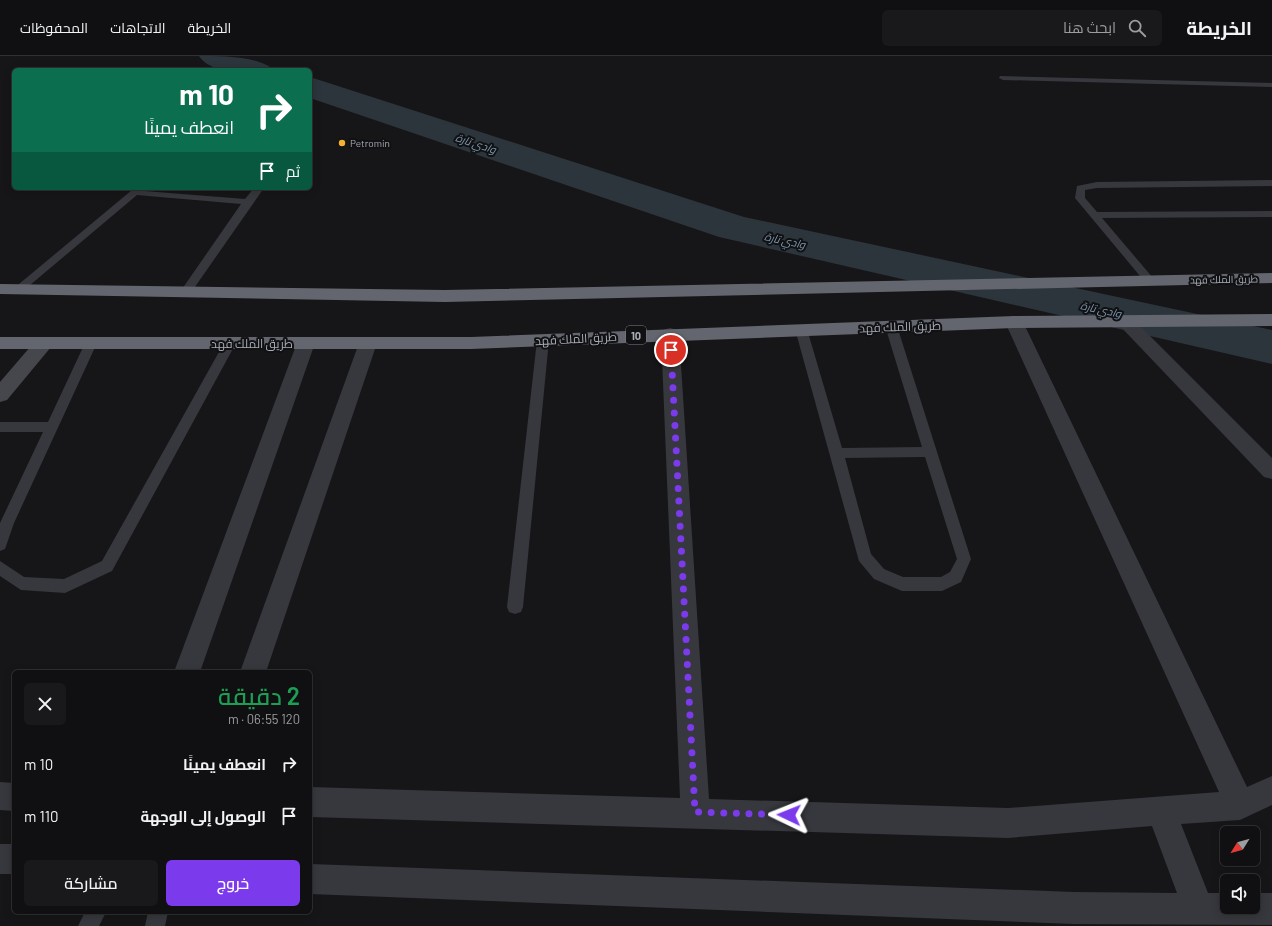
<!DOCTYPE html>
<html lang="ar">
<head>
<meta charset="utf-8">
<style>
  :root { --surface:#101012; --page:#19191b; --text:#f1f3f6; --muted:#9c9d9f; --line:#303032; --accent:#7c3aed }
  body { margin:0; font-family:Barlow,Cairo,sans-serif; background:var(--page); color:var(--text); direction:rtl; height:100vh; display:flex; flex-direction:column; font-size:15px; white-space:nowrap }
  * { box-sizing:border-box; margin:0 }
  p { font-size:13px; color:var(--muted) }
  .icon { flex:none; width:22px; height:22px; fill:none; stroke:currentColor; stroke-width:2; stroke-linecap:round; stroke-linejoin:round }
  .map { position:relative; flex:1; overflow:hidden; direction:ltr }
  .drawer { position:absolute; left:12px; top:614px; width:300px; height:244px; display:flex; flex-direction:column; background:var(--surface); border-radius:6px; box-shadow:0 2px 10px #0003,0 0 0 1px var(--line); direction:rtl }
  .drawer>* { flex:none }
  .hud { position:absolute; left:12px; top:12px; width:300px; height:122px; border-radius:6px; box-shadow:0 2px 10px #0003,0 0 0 1px var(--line); direction:rtl; background:#0b6e4f; color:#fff; overflow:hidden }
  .needle { width:26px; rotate:233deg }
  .controls { position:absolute; left:1220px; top:770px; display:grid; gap:8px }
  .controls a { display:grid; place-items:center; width:40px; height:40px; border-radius:6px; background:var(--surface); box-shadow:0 2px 10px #0003,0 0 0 1px var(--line); font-size:20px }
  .pin { position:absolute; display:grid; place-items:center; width:34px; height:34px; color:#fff; margin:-17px; border:2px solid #fff; border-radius:50%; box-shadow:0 1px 4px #0007 }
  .me { position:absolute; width:44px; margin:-22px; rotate:272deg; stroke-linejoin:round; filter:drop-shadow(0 0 3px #0008) }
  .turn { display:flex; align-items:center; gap:14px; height:84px; padding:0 12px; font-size:18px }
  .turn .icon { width:52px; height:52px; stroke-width:2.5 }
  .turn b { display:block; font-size:28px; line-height:34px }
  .then { display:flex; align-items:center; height:38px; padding:0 12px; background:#0003; gap:8px; font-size:15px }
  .round { display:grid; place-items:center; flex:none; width:42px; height:42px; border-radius:6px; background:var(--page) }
  .head { display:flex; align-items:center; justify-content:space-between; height:68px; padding:0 12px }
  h1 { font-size:24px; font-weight:600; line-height:30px; color:#1e9e55 }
  .cta { display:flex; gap:8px; margin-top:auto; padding:8px 12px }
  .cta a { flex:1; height:46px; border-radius:6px; background:var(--accent); color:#fff; font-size:16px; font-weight:600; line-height:46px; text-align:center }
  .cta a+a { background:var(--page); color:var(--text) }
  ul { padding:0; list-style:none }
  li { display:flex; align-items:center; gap:12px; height:52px; padding:0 12px }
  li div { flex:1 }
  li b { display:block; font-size:15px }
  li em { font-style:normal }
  header { display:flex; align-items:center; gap:24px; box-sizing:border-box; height:56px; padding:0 20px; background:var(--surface); border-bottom:1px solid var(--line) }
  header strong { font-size:19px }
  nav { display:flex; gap:22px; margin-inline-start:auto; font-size:14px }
  .search { width:280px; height:36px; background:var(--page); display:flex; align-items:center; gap:10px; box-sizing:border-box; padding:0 14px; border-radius:6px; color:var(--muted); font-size:15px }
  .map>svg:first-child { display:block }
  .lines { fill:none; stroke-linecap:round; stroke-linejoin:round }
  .river { fill:#2c353c; fill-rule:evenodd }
  .lane { fill:#37383d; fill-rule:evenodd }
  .street { fill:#37383d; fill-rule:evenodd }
  .secondary { fill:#45474d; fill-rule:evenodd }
  .highway { fill:#63666e; fill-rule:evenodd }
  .route { stroke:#7c3aed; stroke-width:7; stroke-dasharray:0 12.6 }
  .poi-dot { fill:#f2b134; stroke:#111113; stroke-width:1.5 }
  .labels { text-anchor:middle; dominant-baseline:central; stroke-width:4; stroke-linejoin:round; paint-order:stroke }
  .far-poi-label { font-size:10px; fill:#a8adb8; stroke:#111113; text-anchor:start }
  .far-street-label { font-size:10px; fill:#a8adb8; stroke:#111113 }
  .far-water-label { font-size:11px; font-style:italic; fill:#7f9bb3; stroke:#111113 }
  .shield { fill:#111113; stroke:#7b7e86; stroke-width:1 }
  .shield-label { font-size:11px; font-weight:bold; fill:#a8adb8 }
  .street-label { font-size:12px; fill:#a8adb8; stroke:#111113 }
</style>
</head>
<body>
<header>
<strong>الخريطة</strong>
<div class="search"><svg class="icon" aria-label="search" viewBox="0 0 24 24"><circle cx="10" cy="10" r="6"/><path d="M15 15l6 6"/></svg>ابحث هنا</div>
<nav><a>الخريطة</a><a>الاتجاهات</a><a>المحفوظات</a></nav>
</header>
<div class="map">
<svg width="1272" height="870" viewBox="0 0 1272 870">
  <rect width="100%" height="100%" fill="#161618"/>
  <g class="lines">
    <!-- river -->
    <g class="river">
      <path d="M199,0c22,0 60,0 75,14 -23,0 -61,7 -75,-14z"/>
      <polygon points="310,21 744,161 1272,274 1272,308 719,181 310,42"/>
    </g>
    <!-- lane -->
    <g class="lane">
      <polygon points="1000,20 1272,27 1272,31 1003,24 999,22"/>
      <polygon points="1272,124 1272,130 1097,132 1085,134 1085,142 1097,156 1272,155 1272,161 1102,162 1153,222 1154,224 1153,226 1145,226 1075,142 1077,130 1097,126"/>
      <polygon points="254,132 264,132 190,238 186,239 180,236 241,148 137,139 23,235 15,235 13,233 132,134 245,143"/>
      <path d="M891,266l6,4 74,233 -10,23 -19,9h-40l-28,-12 -15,-18 -64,-232 6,-4 6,4 35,119 80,-1 -37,-121zM925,401l32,102 -7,13 -9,5h-38l-19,-8 -13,-15 -26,-96z"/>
      <polygon points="543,280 549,284 523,551 521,556 515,558 509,556 507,551 537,284"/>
      <polygon points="91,283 97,287 14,467 5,493 0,495 0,467 43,376 0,376 0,366 48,366 85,287"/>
      <polygon points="230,283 236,287 112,515 65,537 21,534 0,520 0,505 24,521 64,523 102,505 224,287"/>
      <polygon points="85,856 106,856 99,870 78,870"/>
      <polygon points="148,856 168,856 165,870 145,870"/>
    </g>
    <!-- street -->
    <g class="street">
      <polygon points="1125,259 1131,261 1272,402 1272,423 1264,421 1119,269 1116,265 1119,261"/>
      <polygon points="1014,260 1020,262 1023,266 1247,731 1272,720 1272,749 1240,764 1181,768 1208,837 1227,837 1227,851 1253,851 1253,837 1272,837 1272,869 1074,868 310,838 310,808 1074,836 1177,837 1152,770 1008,782 310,761 310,731 680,742 661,278 663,274 670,272 677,274 679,278 709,743 1008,752 1219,736 1005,266 1008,262"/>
      <polygon points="306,281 313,283 315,287 200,616 174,616 297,287 299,283"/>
      <polygon points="368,281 375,283 377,287 266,616 240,616 359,287 361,283"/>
      <polygon points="0,726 14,727 14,755 0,754"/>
      <rect x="0" y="788" width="14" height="30"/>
    </g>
    <!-- secondary -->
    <polygon class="secondary" points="44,281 51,283 53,287 51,291 7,344 0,346 0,326 37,283"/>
    <!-- highway -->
    <g class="highway">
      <polygon points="1272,217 1272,227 445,246 0,238 0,228 445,234"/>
      <polygon points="1272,258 1272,270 1014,272 471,293 0,293 0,281 471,281 1014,260"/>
    </g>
  </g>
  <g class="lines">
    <!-- route -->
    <polyline class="route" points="671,294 695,756 789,759"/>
  </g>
  <!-- markers -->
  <circle class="poi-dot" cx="342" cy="87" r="4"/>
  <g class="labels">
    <!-- far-poi labels -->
    <g class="far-poi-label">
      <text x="350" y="87">Petromin</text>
    </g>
    <!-- far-street labels -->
    <g class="far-street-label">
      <text transform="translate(1224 223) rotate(-1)">طريق الملك فهد</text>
    </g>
    <!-- far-water labels -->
    <g class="far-water-label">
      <text transform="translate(476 87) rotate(18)">وادي تارة</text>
      <text transform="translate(785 184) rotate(12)">وادي تارة</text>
      <text transform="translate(1101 253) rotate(12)">وادي تارة</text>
    </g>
    <!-- shield labels -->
    <rect class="shield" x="626" y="270" width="20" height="18" rx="3"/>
    <g class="shield-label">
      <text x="636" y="279">10</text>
    </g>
    <!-- street labels -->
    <g class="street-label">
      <text transform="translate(900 270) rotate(-2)">طريق الملك فهد</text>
      <text transform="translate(576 282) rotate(-3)">طريق الملك فهد</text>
      <text x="252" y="287">طريق الملك فهد</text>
    </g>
  </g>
</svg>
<div class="controls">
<a><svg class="needle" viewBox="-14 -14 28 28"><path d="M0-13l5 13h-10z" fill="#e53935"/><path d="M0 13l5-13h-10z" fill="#9c9d9f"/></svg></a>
<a><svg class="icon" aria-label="sound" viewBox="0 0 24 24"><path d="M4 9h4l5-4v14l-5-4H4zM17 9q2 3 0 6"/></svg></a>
</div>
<div class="pin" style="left:671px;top:294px;background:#d93025"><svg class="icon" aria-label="arrive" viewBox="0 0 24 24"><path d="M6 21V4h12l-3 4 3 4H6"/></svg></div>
<svg class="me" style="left:789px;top:759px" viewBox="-20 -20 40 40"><path d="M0-17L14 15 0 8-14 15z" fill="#7c3aed" stroke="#fff" stroke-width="4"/></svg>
<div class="hud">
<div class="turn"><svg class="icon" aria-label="right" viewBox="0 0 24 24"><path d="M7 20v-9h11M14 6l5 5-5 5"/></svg><div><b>10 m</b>انعطف يمينًا</div></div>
<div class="then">ثم<svg class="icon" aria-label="arrive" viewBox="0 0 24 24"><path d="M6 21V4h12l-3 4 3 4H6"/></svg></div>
</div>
<section class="drawer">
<div class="head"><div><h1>2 دقيقة</h1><p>120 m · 06:55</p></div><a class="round"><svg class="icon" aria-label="close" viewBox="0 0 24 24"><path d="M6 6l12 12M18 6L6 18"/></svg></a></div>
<ul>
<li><svg class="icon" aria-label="right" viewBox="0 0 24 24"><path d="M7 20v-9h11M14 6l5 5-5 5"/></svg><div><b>انعطف يمينًا</b></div><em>10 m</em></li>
<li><svg class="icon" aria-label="arrive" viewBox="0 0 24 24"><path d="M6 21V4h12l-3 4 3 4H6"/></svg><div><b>الوصول إلى الوجهة</b></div><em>110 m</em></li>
</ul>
<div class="cta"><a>خروج</a><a>مشاركة</a></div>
</section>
</div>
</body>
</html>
